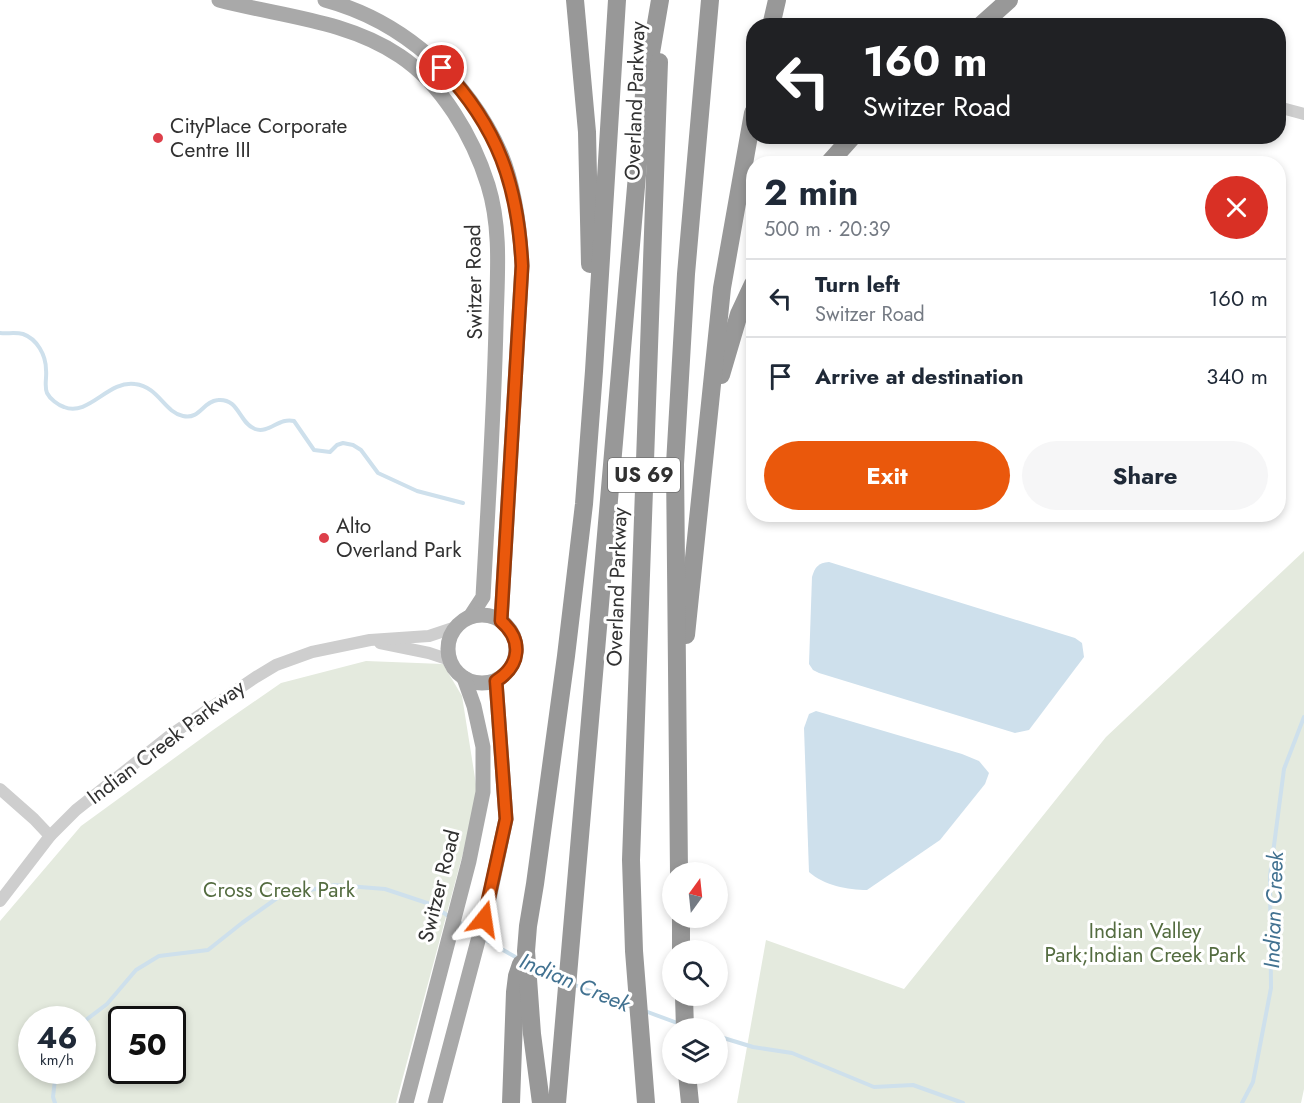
<!DOCTYPE html>
<html lang="en">
<head>
<meta charset="utf-8">
<style>
  :root { --surface:#fff; --page:#f6f6f7; --text:#1f2937; --muted:#747a83; --line:#e0e1e3; --accent:#ea580c }
  body { margin:0; font-family:Jost,sans-serif; background:var(--page); color:var(--text); height:100vh; display:flex; flex-direction:column; font-size:22px; white-space:nowrap }
  * { box-sizing:border-box; margin:0 }
  p { font-size:20px; color:var(--muted) }
  .icon { flex:none; width:33px; height:33px; fill:none; stroke:currentColor; stroke-width:2; stroke-linecap:round; stroke-linejoin:round }
  .map { position:relative; flex:1; overflow:hidden }
  .drawer { position:absolute; left:746px; top:156px; width:540px; height:366px; display:flex; flex-direction:column; background:var(--surface); border-radius:24px; box-shadow:0 3px 9px #0003 }
  .drawer>* { flex:none }
  .guide { position:absolute; left:746px; top:18px; width:540px; height:126px; border-radius:24px; box-shadow:0 3px 9px #0003; background:#202124; color:#fff; overflow:hidden }
  .needle { width:39px; rotate:15deg }
  .fabs { position:absolute; left:662px; top:862px; display:grid; gap:12px }
  .fabs a { display:grid; place-items:center; width:66px; height:66px; border-radius:50%; background:var(--surface); box-shadow:0 3px 9px #0003; font-size:30px }
  .speed { position:absolute; left:18px; top:1006px; display:flex; gap:12px; font-size:30px; font-weight:700; text-align:center }
  .speed>* { display:grid; place-content:center; width:78px; height:78px; border-radius:50%; background:var(--surface); box-shadow:0 3px 9px #0003; line-height:1 }
  .speed small { font-size:15px; font-weight:400 }
  .speed .limit { border:3px solid #111; border-radius:9px; background:#fff; color:#111 }
  .pin { position:absolute; display:grid; place-items:center; width:51px; height:51px; color:#fff; margin:-26px; border:3px solid #fff; border-radius:50%; box-shadow:0 2px 6px #0007 }
  .me { position:absolute; width:66px; margin:-33px; rotate:15deg; stroke-linejoin:round; filter:drop-shadow(0 0 4px #0008) }
  .turn { display:flex; align-items:center; gap:21px; height:126px; padding:0 18px; font-size:27px }
  .turn .icon { width:78px; height:78px; stroke-width:2.5 }
  .turn b { display:block; font-size:42px; line-height:51px }
  .round { display:grid; place-items:center; flex:none; width:63px; height:63px; border-radius:32px; background:var(--page) }
  .headline { display:flex; align-items:center; justify-content:space-between; height:102px; padding:0 18px }
  h1 { font-size:36px; font-weight:700; line-height:45px }
  .button { display:flex; gap:12px; margin-top:auto; padding:12px 18px }
  .button a { flex:1; height:69px; border-radius:36px; background:var(--accent); color:#fff; font-size:24px; font-weight:700; line-height:69px; text-align:center }
  .button a+a { background:var(--page); color:var(--text) }
  ul { padding:0; list-style:none }
  li { display:flex; align-items:center; gap:18px; height:78px; padding:0 18px; border-top:2px solid var(--line) }
  li div { flex:1 }
  li b { display:block; font-size:22px }
  li em { font-style:normal }
  .map>svg:first-child { display:block }
  .green { fill:#e4eade; fill-rule:evenodd }
  .water { fill:#cee0ec }
  .lines { fill:none; stroke-linecap:round; stroke-linejoin:round }
  .stream { stroke:#cee0ec; stroke-width:4 }
  .minor { stroke:#cecece; stroke-width:12 }
  .major { stroke:#a9a9a9; stroke-width:15 }
  .highway { stroke:#989898; stroke-width:18 }
  .route-casing { stroke:#983908; stroke-width:15 }
  .route { stroke:#ea580c; stroke-width:10 }
  .poi-dot { fill:#dd3f4a; stroke:#fff; stroke-width:2 }
  .labels { text-anchor:middle; dominant-baseline:central; stroke-width:6; stroke-linejoin:round; paint-order:stroke }
  .shield { fill:#fff; stroke:#6f6f6f; stroke-width:1.5 }
  .shield-label { font-size:20px; font-weight:bold; fill:#313131 }
  .street-label { font-size:21px; fill:#313131; stroke:#fff }
  .poi-label { font-size:21px; fill:#313131; stroke:#fff; text-anchor:start }
  .park-label { font-size:21px; fill:#546c40; stroke:#fff }
  .water-label { font-size:22px; font-style:italic; fill:#427291; stroke:#fff }
</style>
</head>
<body>
<div class="map">
<svg width="1304" height="1103" viewBox="0 0 1304 1103">
  <rect width="100%" height="100%" fill="#fff"/>
  <!-- green -->
  <g class="green">
    <polygon points="1304,551 1304,1089 1301,1103 737,1103 766,940 904,989 1106,737"/>
    <path d="M366,661l77,3 19,32 16,101 -82,306h-396v-182l81,-95 132,-96 68,-47zM32,1020h50v51h-50zM122,1020h50v51h-50z"/>
  </g>
  <!-- water -->
  <g class="water">
    <path d="M829,562l246,76 7,5 2,14 -55,73 -14,3 -196,-60 -6,-3 -4,-6 3,-87c3,-10 6,-14 17,-15z"/>
    <path d="M816,711l146,43 17,7 10,12 -4,11 -45,56 -73,50c-19,0 -44,-5 -58,-18l-5,-144 5,-14z"/>
  </g>
  <g class="lines">
    <!-- stream -->
    <g class="stream">
      <path d="M0,333c7,1 15,-1 23,1 14,5 23,21 23,36 1,7 -2,16 1,23 3,6 11,12 17,14 25,10 44,-27 71,-23 24,3 29,28 48,32 17,4 20,-15 35,-16 21,-2 21,23 37,29 14,5 24,-12 39,-8l20,29 16,2 7,-7 6,-2 10,2 8,5 17,23 39,18 46,12"/>
      <polyline points="459,922 475,933"/>
      <polyline points="484,939 519,959"/>
      <polyline points="534,966 562,980"/>
      <polyline points="572,984 632,1007"/>
      <polyline points="645,1011 680,1024"/>
      <polyline points="82,1023 107,1004 136,970 159,956 208,950 242,923 280,896 335,885 385,889 430,904 450,917"/>
      <polyline points="717,1036 753,1047 792,1053 874,1087 913,1085 963,1103"/>
      <polyline points="55,1103 53,1097 56,1071"/>
      <polyline points="1242,1103 1253,1082 1271,988 1270,876 1284,769 1304,717"/>
    </g>
    <!-- minor -->
    <g class="minor">
      <polyline points="1278,107 1304,114"/>
      <polyline points="380,643 429,653 450,660"/>
      <polyline points="0,789 34,819 50,836"/>
      <polyline points="0,901 50,836 76,810 172,734 256,677 276,665 312,652 370,640 429,636 456,627"/>
    </g>
    <!-- major -->
    <g class="major">
      <path d="M219,0c60,16 128,20 181,56 42,28 73,81 88,129 14,45 9,93 8,140 -2,90 -8,181 -13,272l-13,20"/>
      <path d="M325,0c78,21 143,79 176,154 14,34 19,75 21,111l-21,356"/>
      <circle cx="482" cy="649" r="34"/>
      <polyline points="406,1103 469,861 483,792 483,747 474,706 464,678"/>
      <polyline points="435,1103 489,899 506,819 496,681"/>
    </g>
    <!-- highway -->
    <g class="highway">
      <polyline points="575,0 587,132 590,264"/>
      <polyline points="771,26 777,0"/>
      <polyline points="980,26 1009,0"/>
      <polyline points="828,164 853,136"/>
      <polyline points="721,375 739,314 753,284"/>
      <polyline points="686,635 722,288 753,113"/>
      <polyline points="679,873 675,464 686,274 710,0"/>
      <polyline points="681,918 681,951"/>
      <polyline points="684,996 685,1029"/>
      <polyline points="687,1074 690,1103"/>
      <polyline points="511,1103 515,992 517,976 521,964"/>
      <polyline points="541,1103 532,1034 526,951 528,926 535,884 566,656 584,504 594,371 617,0"/>
      <polyline points="557,1103 644,94 660,0"/>
      <polyline points="646,1103 634,951 631,860 659,62"/>
    </g>
  </g>
  <g class="lines">
    <defs>
      <path id="route" d="M442,68c56,59 76,117 80,198l-21,355c22,19 20,44 -5,60l10,138 -22,100"/>
    </defs>
    <!-- route casing -->
    <use href="#route" class="route-casing"/>
    <!-- route -->
    <use href="#route" class="route"/>
  </g>
  <!-- markers -->
  <g class="poi-dot">
    <circle cx="158" cy="138" r="6"/>
    <circle cx="324" cy="538" r="6"/>
  </g>
  <g class="labels">
    <!-- shield labels -->
    <rect class="shield" x="608" y="458" width="72" height="34" rx="4.5"/>
    <g class="shield-label">
      <text x="644" y="475">US 69</text>
    </g>
    <!-- street labels -->
    <g class="street-label">
      <text transform="translate(635 101) rotate(-88)">Overland Parkway</text>
      <text transform="translate(474 282) rotate(-91)">Switzer Road</text>
      <text transform="translate(617 587) rotate(-88)">Overland Parkway</text>
      <text transform="translate(166 742) rotate(-37)">Indian Creek Parkway</text>
      <text transform="translate(439 886) rotate(-76)">Switzer Road</text>
    </g>
    <!-- poi labels -->
    <g class="poi-label">
      <text x="170" y="126">CityPlace Corporate<tspan x="170" dy="24">Centre III</tspan></text>
      <text x="336" y="526">Alto<tspan x="336" dy="24">Overland Park</tspan></text>
    </g>
    <!-- park labels -->
    <g class="park-label">
      <text x="279" y="890">Cross Creek Park</text>
      <text x="1145" y="931">Indian Valley<tspan x="1145" dy="24">Park;Indian Creek Park</tspan></text>
    </g>
    <!-- water labels -->
    <g class="water-label">
      <text transform="translate(1273 910) rotate(-88)">Indian Creek</text>
      <text transform="translate(575 982) rotate(23)">Indian Creek</text>
    </g>
  </g>
</svg>
<div class="fabs">
<a><svg class="needle" viewBox="-14 -14 28 28"><path d="M0-13l5 13h-10z" fill="#e53935"/><path d="M0 13l5-13h-10z" fill="#747a83"/></svg></a>
<a><svg class="icon" aria-label="search" viewBox="0 0 24 24"><circle cx="10" cy="10" r="6"/><path d="M15 15l6 6"/></svg></a>
<a><svg class="icon" aria-label="layers" viewBox="0 0 24 24"><path d="M12 4l9 5-9 5-9-5zM3 14l9 5 9-5"/></svg></a>
</div>
<div class="speed"><div>46<small>km/h</small></div><div class="limit">50</div></div>
<div class="pin" style="left:442px;top:68px;background:#d93025"><svg class="icon" aria-label="arrive" viewBox="0 0 24 24"><path d="M6 21V4h12l-3 4 3 4H6"/></svg></div>
<svg class="me" style="left:484px;top:919px" viewBox="-20 -20 40 40"><path d="M0-17L14 15 0 8-14 15z" fill="#ea580c" stroke="#fff" stroke-width="4"/></svg>
<div class="guide">
<div class="turn"><svg class="icon" aria-label="left" viewBox="0 0 24 24"><path d="M17 20v-9H6M10 6l-5 5 5 5"/></svg><div><b>160 m</b>Switzer Road</div></div>
</div>
<section class="drawer">
<div class="headline"><div><h1>2 min</h1><p>500 m · 20:39</p></div><a class="round" style="background:#d93025;color:#fff"><svg class="icon" aria-label="close" viewBox="0 0 24 24"><path d="M6 6l12 12M18 6L6 18"/></svg></a></div>
<ul>
<li><svg class="icon" aria-label="left" viewBox="0 0 24 24"><path d="M17 20v-9H6M10 6l-5 5 5 5"/></svg><div><b>Turn left</b><p>Switzer Road</p></div><em>160 m</em></li>
<li><svg class="icon" aria-label="arrive" viewBox="0 0 24 24"><path d="M6 21V4h12l-3 4 3 4H6"/></svg><div><b>Arrive at destination</b></div><em>340 m</em></li>
</ul>
<div class="button"><a>Exit</a><a>Share</a></div>
</section>
</div>
</body>
</html>
